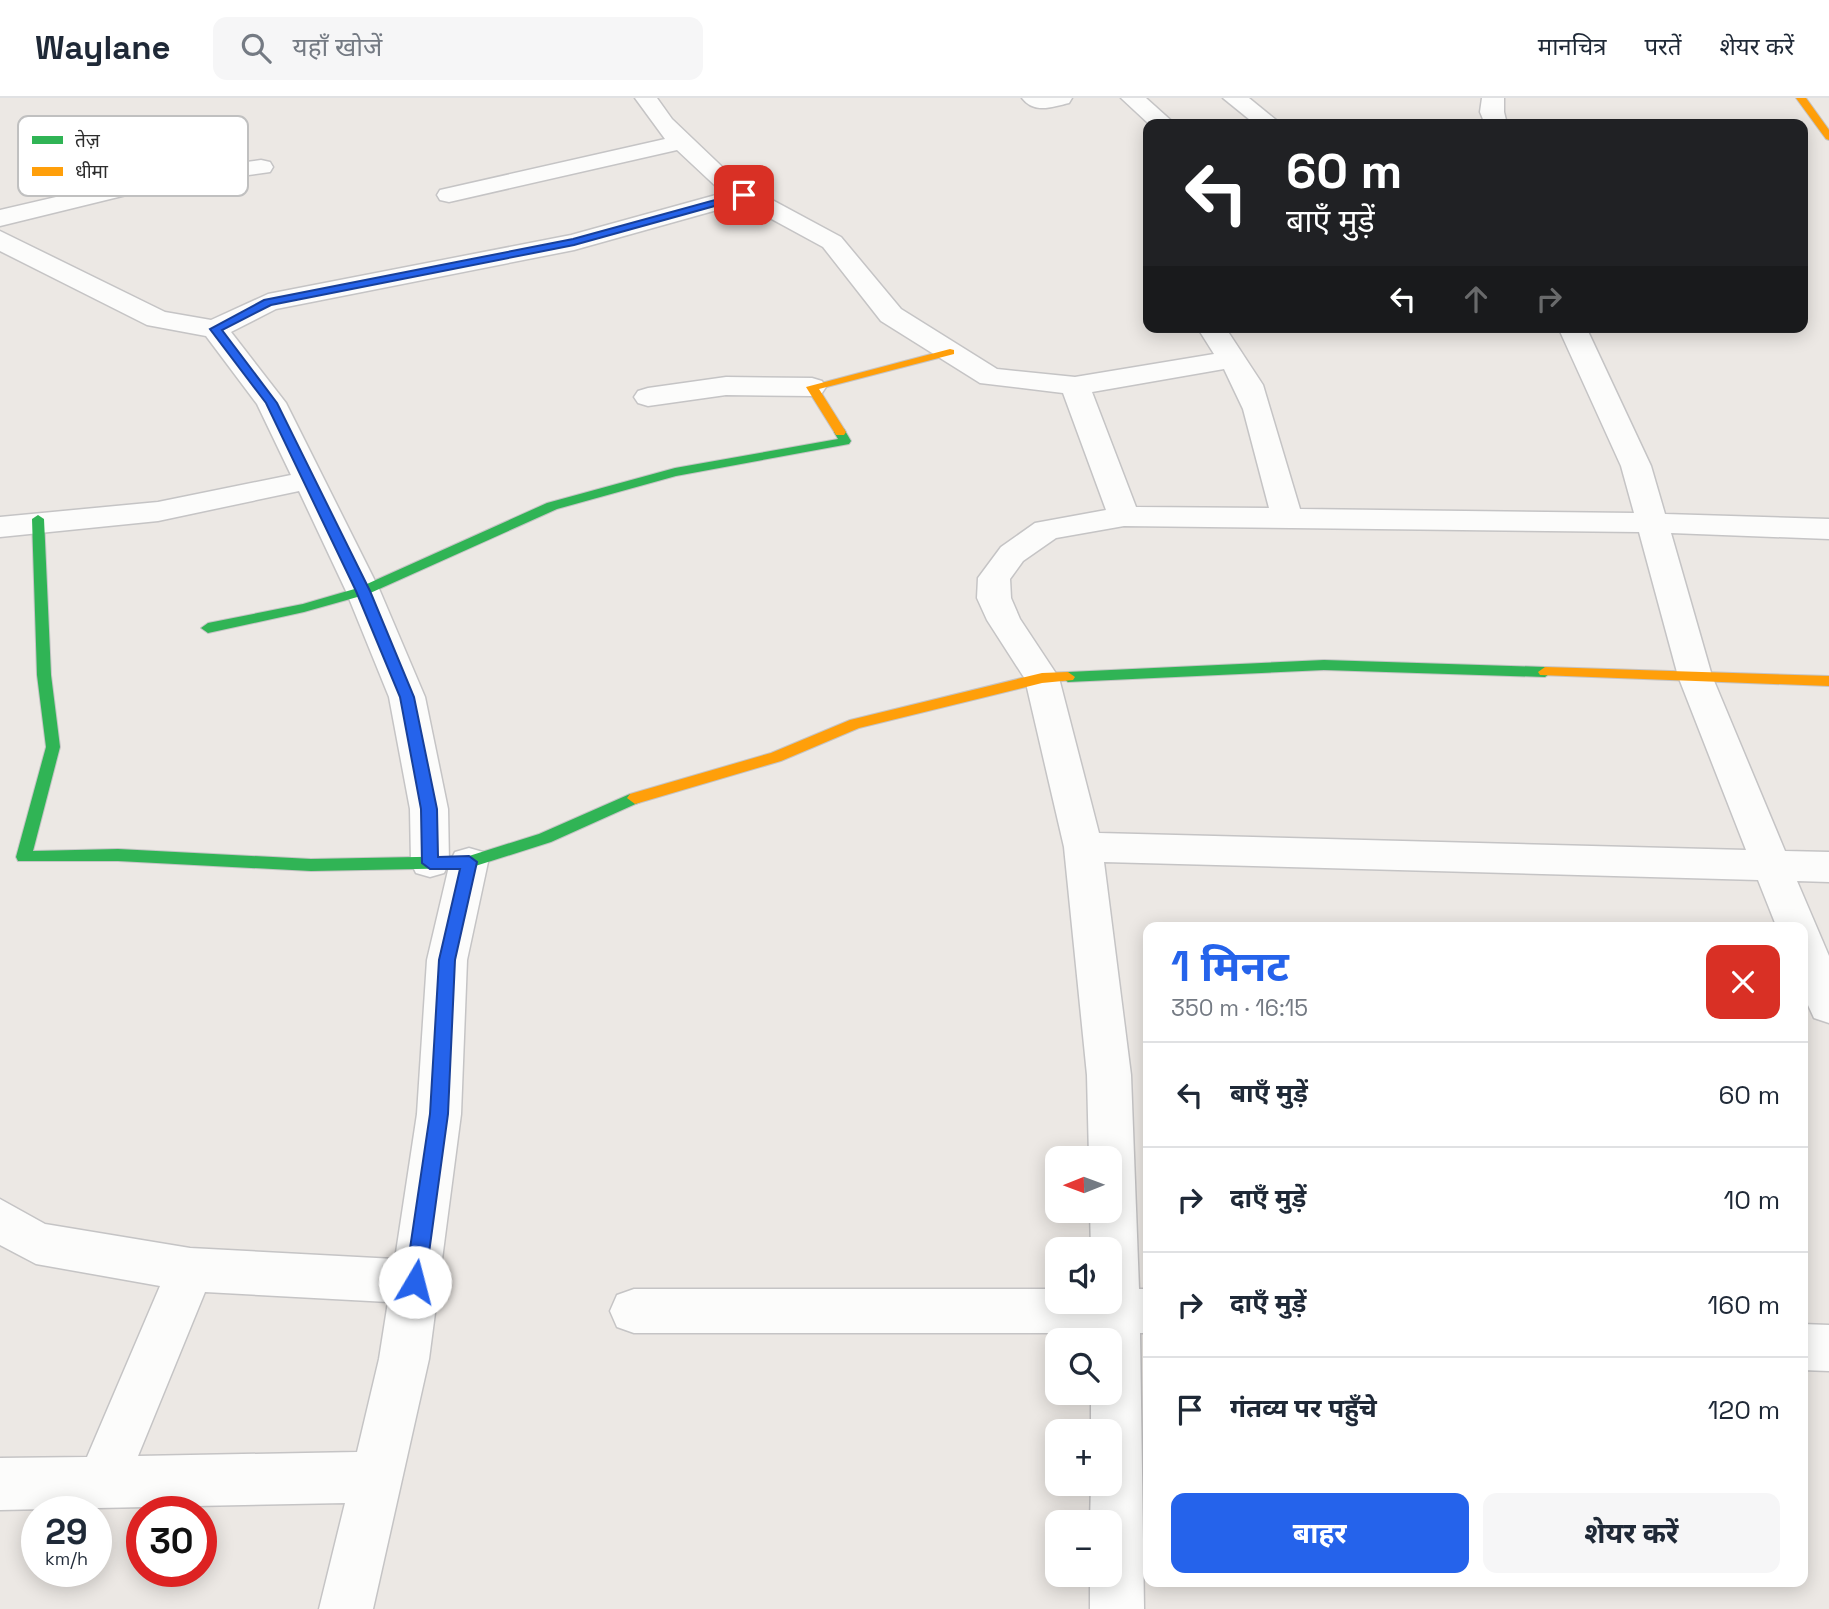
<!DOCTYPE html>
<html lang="hi">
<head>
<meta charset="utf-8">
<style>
  :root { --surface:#fff; --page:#f6f6f7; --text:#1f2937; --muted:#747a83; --line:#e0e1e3; --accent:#2563eb }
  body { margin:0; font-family:"Space Grotesk","Noto Sans Devanagari",sans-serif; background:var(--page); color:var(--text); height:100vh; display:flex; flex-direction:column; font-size:26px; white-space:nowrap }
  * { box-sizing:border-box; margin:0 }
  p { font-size:23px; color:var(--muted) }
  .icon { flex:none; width:38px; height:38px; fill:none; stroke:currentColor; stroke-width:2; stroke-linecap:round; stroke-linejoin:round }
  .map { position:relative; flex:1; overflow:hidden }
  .panel { position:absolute; left:1143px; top:824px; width:665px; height:665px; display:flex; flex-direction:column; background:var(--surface); border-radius:14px; box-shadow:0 4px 18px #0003 }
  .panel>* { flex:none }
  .guide { position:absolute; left:1143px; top:21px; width:665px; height:214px; border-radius:14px; box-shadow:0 4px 18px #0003; background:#202124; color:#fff; overflow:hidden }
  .needle { width:46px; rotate:269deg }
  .controls { position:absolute; left:1045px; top:1048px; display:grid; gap:14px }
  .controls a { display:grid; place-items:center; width:77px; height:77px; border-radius:14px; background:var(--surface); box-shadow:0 4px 18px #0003; font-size:35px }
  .speed { position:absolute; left:21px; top:1398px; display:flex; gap:14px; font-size:35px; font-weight:700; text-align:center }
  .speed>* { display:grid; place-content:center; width:91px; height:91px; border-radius:50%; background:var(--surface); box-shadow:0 4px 18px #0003; line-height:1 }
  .speed small { font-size:18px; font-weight:400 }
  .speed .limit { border:10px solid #d22; background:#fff; color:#111 }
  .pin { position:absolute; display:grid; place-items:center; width:60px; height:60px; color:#fff; margin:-30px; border-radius:14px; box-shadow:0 4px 10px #0006 }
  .me { position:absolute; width:77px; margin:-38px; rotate:8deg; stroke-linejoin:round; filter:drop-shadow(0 0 5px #0008) }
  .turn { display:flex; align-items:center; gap:24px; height:147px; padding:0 28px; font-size:32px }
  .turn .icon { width:91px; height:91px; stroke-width:2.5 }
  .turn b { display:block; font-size:49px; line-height:60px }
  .lanes { display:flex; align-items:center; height:66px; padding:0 28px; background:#0003; justify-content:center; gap:35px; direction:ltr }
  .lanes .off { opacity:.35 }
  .round { display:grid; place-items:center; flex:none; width:74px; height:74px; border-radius:14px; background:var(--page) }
  .headline { display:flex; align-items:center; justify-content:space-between; height:119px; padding:0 28px }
  h1 { font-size:42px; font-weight:700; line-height:52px; color:var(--accent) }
  .primary-button { display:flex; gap:14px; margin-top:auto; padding:14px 28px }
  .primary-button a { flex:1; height:80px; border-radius:14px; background:var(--accent); color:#fff; font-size:28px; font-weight:700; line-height:80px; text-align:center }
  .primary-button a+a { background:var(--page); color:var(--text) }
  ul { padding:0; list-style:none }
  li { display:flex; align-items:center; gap:21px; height:105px; padding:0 28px; border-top:2px solid var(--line) }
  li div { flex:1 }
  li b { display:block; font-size:26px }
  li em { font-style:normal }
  header { display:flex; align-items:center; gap:42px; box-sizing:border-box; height:98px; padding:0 35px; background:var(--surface); border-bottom:2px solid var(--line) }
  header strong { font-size:33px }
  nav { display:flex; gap:38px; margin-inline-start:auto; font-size:24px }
  .search { width:490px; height:63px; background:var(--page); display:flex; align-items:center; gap:18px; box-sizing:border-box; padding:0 24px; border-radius:14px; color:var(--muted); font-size:26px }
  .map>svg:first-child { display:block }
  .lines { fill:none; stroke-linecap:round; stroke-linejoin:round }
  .street-casing { stroke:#c5c4c5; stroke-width:3 }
  .fast-casing { stroke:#c5c4c5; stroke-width:2 }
  .slow-casing { stroke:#c5c4c5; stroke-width:2 }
  .street { fill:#fcfcfb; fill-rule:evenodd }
  .fast { fill:#30b455; fill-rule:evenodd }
  .slow { fill:#ff9f0a; fill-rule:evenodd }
  .route { fill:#2563eb; stroke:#184099; stroke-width:2 }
  .key { fill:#fff; stroke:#c0c0c0; stroke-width:2 }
  .key-label { font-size:19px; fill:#2e2e2e }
</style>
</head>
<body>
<header>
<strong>Waylane</strong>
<div class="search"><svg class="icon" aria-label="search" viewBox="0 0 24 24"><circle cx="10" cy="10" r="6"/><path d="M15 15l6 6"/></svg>यहाँ खोजें</div>
<nav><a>मानचित्र</a><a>परतें</a><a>शेयर करें</a></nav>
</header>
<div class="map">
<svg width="1829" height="1511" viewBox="0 0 1829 1511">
  <rect width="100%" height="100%" fill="#ece8e4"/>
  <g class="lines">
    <defs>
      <g id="street">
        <path d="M635,0h22l15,21 65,62 104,56 60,72 96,60 78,8 139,-23 -17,-27h28l38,58 37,124 334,4 -13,-47 -63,-139h28l65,139 14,48 164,5v20l-158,-6 41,143 73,175 44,1v30l-32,-1 32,75v67l-15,-5 -12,-26v-64h-25l-19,-48 -654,-18 27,213 8,214h9v44h-8l4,276h-54v-34h20v-53h-20l1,-38h19v-52h-19v-39h19v-53h-18v-7h-458l-17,-6 -7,-16 7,-16 17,-6h423v13h53v-52h-19l-1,-39h20v-53h-21l-2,-83 -23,-228 -39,-168 -38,-59 -10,-22 1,-20 23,-31 34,-24 71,-13 -43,-117 -83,-10 -99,-62 -58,-74 -81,-44 -168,47 -298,59 -45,23 55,71 94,188 45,106 23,112 1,54 -5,10 -14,4 -14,-4 -5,-10 -1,-54 -21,-112 -43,-106 -47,-100 -141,30 -158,16v-20l158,-15 133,-27 -34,-71 -51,-68 -59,-11 -147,-74v-20l165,81 46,8 57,-26 303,-59 152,-42 -46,-43 -228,52 -9,-2 -3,-5 3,-5 9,-2 216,-49zM1224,271l19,40 26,99 -133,-1 -44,-115zM1124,428l515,6 39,144 68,174 -647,-17 -40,-155 -39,-59 -9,-21 -1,-19 13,-18 33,-23z"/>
        <path d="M1022,0h50l-3,5c-17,4 -35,11 -47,-5z"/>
        <polygon points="1121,0 1146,0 1175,26 1149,26"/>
        <polygon points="1223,0 1249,0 1281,26 1255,26"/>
        <polygon points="1482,0 1504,0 1504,14 1507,26 1485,26 1480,14"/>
        <polygon points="261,62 270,64 273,69 270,74 155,90 0,128 0,112 155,76"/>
        <polygon points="726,279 812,280 822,283 826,289 822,295 812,298 726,297 648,308 638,305 634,299 638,293 648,290"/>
        <path d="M469,750l14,4 5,10 -21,98 -6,154 -32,245 -56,250h-54l26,-106 -345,7v-52l87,-1 73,-171 -124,-22 -36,-19v-46l45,25 145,24 205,11 22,-145 10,-154 23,-98 5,-10zM205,1194l183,10 -9,57 -22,93 -219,4z"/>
        <polygon points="1802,1226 1829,1227 1829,1273 1802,1272"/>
      </g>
      <g id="fast">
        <polygon points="840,330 844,331 851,343 849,346 676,378 557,411 368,496 304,514 208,535 201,530 208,525 303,506 358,490 547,405 675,370 838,341 834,334"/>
        <polygon points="38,417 44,421 51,577 60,649 33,753 118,751 311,761 469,758 539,736 630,696 640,696 643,700 640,704 551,744 469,770 311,773 118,763 18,763 16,759 46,649 37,577 32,421"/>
        <polygon points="1324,562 1545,569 1552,574 1545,579 1324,572 1068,584 1061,579 1068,574"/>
      </g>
      <g id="slow">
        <polygon points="1796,0 1806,0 1829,32 1829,42 1826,41"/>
        <polygon points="950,251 954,252 954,256 819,291 846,334 844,337 836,337 806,289"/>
        <polygon points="1545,569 1829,578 1829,588 1540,577 1538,574"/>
        <polygon points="1068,574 1075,579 1073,582 1042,585 859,630 781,663 635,706 627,700 630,696 771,655 850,622 1042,575"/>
      </g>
    </defs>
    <!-- street casing -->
    <use href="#street" class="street-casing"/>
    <!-- fast casing -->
    <use href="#fast" class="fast-casing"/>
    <!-- slow casing -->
    <use href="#slow" class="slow-casing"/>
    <!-- street -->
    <use href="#street" class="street"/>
    <!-- fast -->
    <use href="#fast" class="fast"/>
    <!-- slow -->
    <use href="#slow" class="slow"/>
  </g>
  <!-- route -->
  <polygon class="route" points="744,94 749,97 747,99 574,147 271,207 222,232 277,305 370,493 414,599 437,711 438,759 469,758 477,764 455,862 448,1016 425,1184 422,1190 415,1193 408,1190 405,1184 430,1016 439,862 460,771 430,771 422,765 421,711 400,599 356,493 266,305 210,231 264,202 573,141"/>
  <!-- legend -->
  <rect x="18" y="18" width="230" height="80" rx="10" class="key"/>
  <rect x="32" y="38" width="31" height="8" fill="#30b455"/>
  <rect x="32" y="69" width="31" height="9" fill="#ff9f0a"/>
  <g class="key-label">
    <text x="75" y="49">तेज़</text>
    <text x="75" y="80">धीमा</text>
  </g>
</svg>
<div class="controls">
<a><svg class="needle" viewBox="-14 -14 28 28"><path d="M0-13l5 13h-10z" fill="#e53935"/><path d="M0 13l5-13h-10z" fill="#747a83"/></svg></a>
<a><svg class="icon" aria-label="sound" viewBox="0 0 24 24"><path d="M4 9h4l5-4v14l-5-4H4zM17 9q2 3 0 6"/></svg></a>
<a><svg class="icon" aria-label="search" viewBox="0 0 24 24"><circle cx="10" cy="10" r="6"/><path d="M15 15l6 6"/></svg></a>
<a>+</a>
<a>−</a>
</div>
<div class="speed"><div>29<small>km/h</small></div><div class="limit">30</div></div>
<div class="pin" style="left:744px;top:97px;background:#d93025"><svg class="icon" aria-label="arrive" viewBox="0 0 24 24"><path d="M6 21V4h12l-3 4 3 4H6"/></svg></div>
<svg class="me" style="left:415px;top:1184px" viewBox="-20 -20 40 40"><circle r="19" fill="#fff"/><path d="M0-13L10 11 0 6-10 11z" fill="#2563eb"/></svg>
<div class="guide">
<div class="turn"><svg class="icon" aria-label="left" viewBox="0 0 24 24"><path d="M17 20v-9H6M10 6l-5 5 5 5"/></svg><div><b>60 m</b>बाएँ मुड़ें</div></div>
<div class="lanes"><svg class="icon" aria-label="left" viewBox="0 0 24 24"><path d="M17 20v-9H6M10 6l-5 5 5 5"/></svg><svg class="icon off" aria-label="ahead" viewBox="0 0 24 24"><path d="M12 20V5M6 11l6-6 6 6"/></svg><svg class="icon off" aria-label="right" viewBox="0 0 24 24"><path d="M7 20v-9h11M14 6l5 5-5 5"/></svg></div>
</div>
<section class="panel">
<div class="headline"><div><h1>1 मिनट</h1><p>350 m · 16:15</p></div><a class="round" style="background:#d93025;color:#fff"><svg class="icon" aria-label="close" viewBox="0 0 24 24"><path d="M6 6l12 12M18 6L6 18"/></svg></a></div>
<ul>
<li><svg class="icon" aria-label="left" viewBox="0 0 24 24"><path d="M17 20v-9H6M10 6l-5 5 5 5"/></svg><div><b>बाएँ मुड़ें</b></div><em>60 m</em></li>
<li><svg class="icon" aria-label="right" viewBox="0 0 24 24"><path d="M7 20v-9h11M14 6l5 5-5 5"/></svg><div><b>दाएँ मुड़ें</b></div><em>10 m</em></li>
<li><svg class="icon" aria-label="right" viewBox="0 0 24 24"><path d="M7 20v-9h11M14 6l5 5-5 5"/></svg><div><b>दाएँ मुड़ें</b></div><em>160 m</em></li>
<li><svg class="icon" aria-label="arrive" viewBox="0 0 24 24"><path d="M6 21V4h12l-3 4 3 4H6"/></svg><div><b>गंतव्य पर पहुँचे</b></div><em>120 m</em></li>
</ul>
<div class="primary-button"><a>बाहर</a><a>शेयर करें</a></div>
</section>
</div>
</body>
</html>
